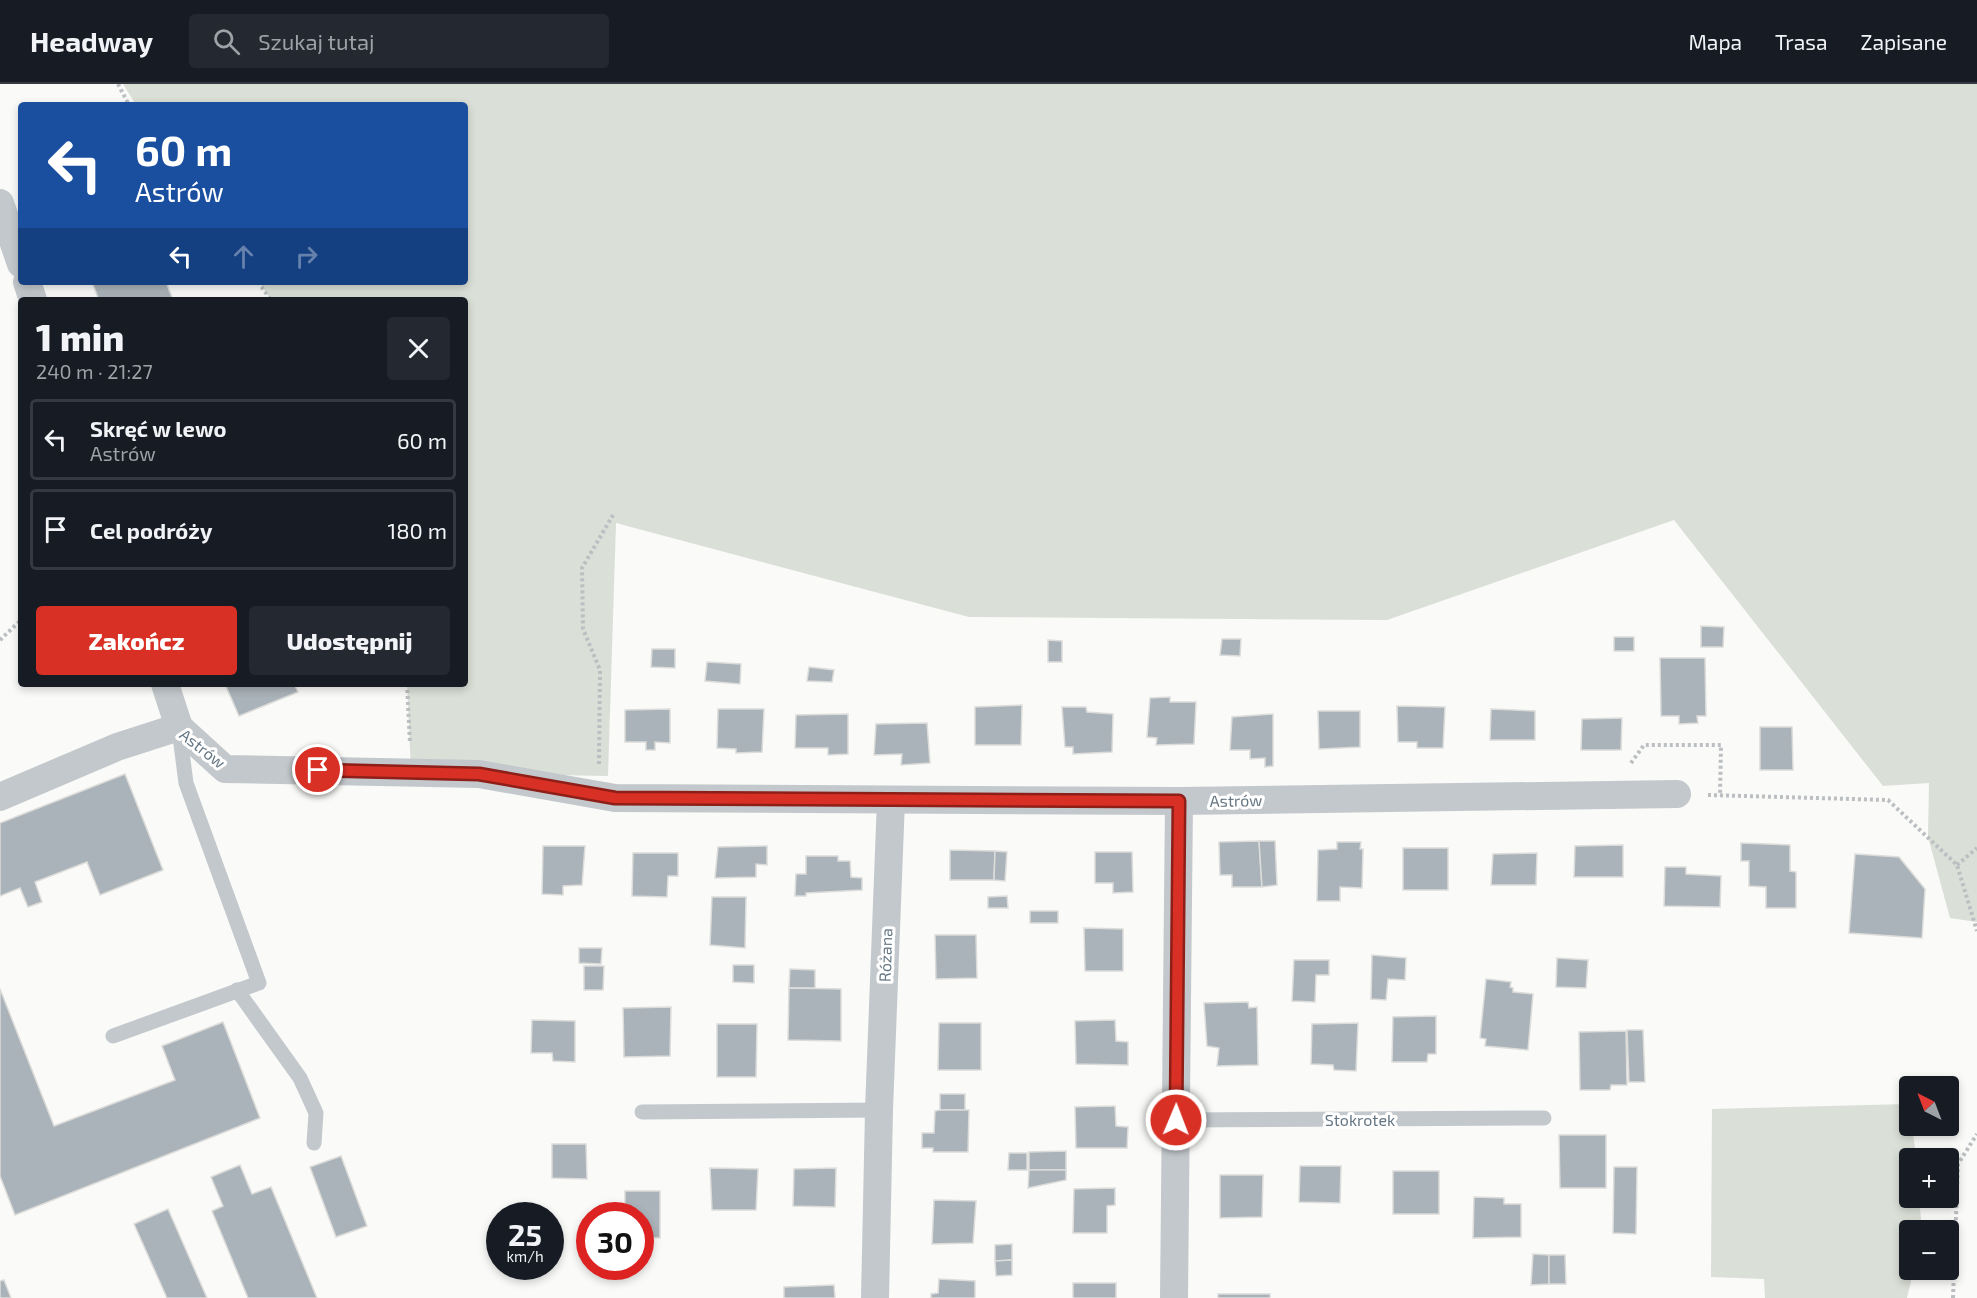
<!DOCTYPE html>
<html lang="pl">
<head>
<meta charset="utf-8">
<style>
  :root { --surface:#171b24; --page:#242831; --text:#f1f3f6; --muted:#9ea1a6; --line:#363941; --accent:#d93025 }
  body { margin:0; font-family:"Exo 2",sans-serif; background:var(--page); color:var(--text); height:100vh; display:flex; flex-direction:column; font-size:22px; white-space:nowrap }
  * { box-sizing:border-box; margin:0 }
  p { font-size:20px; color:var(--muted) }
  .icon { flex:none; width:33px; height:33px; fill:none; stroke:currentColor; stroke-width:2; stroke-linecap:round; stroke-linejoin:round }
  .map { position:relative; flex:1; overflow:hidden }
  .drawer { position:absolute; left:18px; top:213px; width:450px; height:390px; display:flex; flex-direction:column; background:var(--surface); border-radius:6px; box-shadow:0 3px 9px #0003 }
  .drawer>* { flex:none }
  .top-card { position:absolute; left:18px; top:18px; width:450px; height:183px; border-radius:6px; box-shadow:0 3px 9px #0003; background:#1a4fa0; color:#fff; overflow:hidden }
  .needle { width:39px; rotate:318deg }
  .fabs { position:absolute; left:1899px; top:992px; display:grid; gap:12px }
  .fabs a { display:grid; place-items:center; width:60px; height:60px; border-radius:6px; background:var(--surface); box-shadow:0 3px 9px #0003; font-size:30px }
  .speed { position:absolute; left:486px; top:1118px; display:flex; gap:12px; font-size:30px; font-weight:700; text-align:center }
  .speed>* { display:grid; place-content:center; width:78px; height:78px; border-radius:50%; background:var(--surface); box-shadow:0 3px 9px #0003; line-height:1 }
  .speed small { font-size:15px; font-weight:400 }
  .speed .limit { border:9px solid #d22; background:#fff; color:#111 }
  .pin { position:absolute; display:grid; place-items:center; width:51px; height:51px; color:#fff; margin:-26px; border:3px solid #fff; border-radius:50%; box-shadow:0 2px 6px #0007 }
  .me { position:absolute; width:66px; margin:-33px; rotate:1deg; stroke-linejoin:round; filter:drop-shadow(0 0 4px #0008) }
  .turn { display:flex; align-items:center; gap:21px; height:126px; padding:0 18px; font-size:27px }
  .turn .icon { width:78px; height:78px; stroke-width:2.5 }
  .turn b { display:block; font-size:42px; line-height:51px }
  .lanes { display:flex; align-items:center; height:57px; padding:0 18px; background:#0003; justify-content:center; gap:30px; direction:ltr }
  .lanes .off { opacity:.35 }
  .round { display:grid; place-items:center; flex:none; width:63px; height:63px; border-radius:6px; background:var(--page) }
  .summary { display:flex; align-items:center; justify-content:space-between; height:102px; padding:0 18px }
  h1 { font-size:36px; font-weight:800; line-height:45px }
  .primary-button { display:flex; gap:12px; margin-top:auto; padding:12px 18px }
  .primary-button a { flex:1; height:69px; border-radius:6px; background:var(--accent); color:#fff; font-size:24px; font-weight:800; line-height:69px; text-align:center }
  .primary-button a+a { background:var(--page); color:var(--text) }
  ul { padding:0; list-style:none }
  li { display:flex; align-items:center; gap:18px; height:81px; margin:0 12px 9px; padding:0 6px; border:3px solid var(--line); border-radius:6px }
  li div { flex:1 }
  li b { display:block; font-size:22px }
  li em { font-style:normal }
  header { display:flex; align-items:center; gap:36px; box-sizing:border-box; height:84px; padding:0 30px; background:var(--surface); border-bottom:2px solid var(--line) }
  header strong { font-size:28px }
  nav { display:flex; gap:33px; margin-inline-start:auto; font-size:21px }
  .search { width:420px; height:54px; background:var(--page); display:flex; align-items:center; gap:15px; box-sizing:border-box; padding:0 21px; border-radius:6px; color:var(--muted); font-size:22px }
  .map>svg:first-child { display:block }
  .green { fill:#dadfd7 }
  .building { fill:#aab3b9; stroke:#dcdcda; stroke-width:1.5 }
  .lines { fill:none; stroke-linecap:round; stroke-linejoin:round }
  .path { stroke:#bbbfc2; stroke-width:4; stroke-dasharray:3 3; stroke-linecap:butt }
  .service { stroke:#c3c8cc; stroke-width:15 }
  .minor { stroke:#c3c8cc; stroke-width:28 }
  .route-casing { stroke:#8d1f18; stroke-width:15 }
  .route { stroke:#d93025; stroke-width:10 }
  .labels { text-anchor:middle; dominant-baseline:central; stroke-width:6; stroke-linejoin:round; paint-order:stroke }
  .street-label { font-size:16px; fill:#657683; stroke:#fff }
</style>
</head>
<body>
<header>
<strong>Headway</strong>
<div class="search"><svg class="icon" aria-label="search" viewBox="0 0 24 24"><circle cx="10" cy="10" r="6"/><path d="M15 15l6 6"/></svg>Szukaj tutaj</div>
<nav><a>Mapa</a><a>Trasa</a><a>Zapisane</a></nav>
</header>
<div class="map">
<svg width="1977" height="1214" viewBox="0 0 1977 1214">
  <rect width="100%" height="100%" fill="#fafaf8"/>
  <!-- green -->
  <g class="green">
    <polygon points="123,0 1977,0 1977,838 1950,834 1928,753 1929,699 1883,702 1674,436 1387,536 969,533 616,439 608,692 411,688 407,600 465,600 465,216 271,216 259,198 465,198 465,21 136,21"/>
    <polygon points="1909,1020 1910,1041 1912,1041 1916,1074 1910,1074 1910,1113 1919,1113 1922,1146 1910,1146 1910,1185 1914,1185 1907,1214 1765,1214 1764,1195 1711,1193 1712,1025"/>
  </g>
  <!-- building -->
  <g class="building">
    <polygon points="92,198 166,198 173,216 99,216"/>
    <polygon points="1701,542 1724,543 1723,563 1701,563"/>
    <rect x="1614" y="553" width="20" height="14"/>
    <polygon points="1222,555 1241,555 1240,572 1220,571"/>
    <polygon points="1048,556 1062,557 1062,578 1048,578"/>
    <polygon points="652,565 675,565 675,584 651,583"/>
    <polygon points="1660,574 1705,574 1706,632 1697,632 1698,639 1679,640 1679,632 1661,632"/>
    <polygon points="707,578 741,580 740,600 705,597"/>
    <polygon points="809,583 834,586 832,598 807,597"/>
    <polygon points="225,600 294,600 298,608 239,632"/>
    <polygon points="1170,613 1170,618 1196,618 1194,660 1156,661 1157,654 1147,653 1150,614"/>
    <polygon points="1022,621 1021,661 975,661 975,623"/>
    <polygon points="1397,622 1445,623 1443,664 1417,664 1417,658 1398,658"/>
    <polygon points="1062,623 1086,623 1087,628 1113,630 1112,668 1073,670 1073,663 1065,663"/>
    <polygon points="670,625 670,659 655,658 655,666 646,666 646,658 625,658 625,626"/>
    <polygon points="718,625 764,625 762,668 736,669 736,665 717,664"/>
    <polygon points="1491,625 1535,627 1535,656 1490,656"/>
    <polygon points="1318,627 1360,627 1360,663 1319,665"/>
    <polygon points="848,630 848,670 828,671 828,664 795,664 796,631"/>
    <polygon points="1273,630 1273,682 1265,683 1265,674 1250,675 1250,666 1230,666 1232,633"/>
    <polygon points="1622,634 1621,666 1581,666 1582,635"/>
    <polygon points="927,639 930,679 901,681 902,670 874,671 876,640"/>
    <polygon points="1760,643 1792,643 1793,686 1760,686"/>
    <polygon points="125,690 163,786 100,811 87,778 35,798 42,818 28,823 20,804 0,812 0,739"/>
    <polygon points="1259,757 1262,803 1232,803 1232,791 1220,791 1219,758"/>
    <polygon points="1259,757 1275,757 1277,801 1262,803"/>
    <polygon points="1337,758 1361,758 1360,765 1363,765 1362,804 1340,803 1340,817 1317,817 1318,766 1337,765"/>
    <polygon points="1741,759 1790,761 1790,787 1796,788 1796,824 1766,824 1766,803 1749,802 1749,777 1741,777"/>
    <polygon points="1623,761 1623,793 1574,793 1575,762"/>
    <polygon points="543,762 585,762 582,801 563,802 563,811 542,810"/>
    <polygon points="767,762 767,781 756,780 756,793 715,794 718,763"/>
    <rect x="1403" y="764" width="45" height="42"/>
    <polygon points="950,766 995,767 994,796 950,796"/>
    <polygon points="995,767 1007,768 1005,797 994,796"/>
    <polygon points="1095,768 1132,768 1133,808 1113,809 1113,799 1095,799"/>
    <polygon points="633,769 678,769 678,792 668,792 667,813 632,812"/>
    <polygon points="1537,769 1536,801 1491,801 1493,770"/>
    <polygon points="1855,770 1899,773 1925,805 1922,854 1849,849"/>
    <polygon points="806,772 838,772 838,777 850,777 851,793 862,794 862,806 806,809 806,812 795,812 796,790 806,790"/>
    <polygon points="1665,783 1686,783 1686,790 1721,792 1720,823 1664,822"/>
    <polygon points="1007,812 1008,824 988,824 988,813"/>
    <polygon points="712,813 746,813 745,864 710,861"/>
    <rect x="1030" y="827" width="28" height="12"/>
    <polygon points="1084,844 1123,845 1123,887 1085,887"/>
    <polygon points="935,851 976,851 977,894 936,895"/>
    <polygon points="579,864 602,864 601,880 579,879"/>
    <polygon points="1372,871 1406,874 1405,896 1388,895 1386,916 1371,915"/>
    <polygon points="1557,874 1588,876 1586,904 1556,903"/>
    <polygon points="1294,876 1329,876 1329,891 1316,891 1315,918 1292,917"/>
    <polygon points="733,881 754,881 754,899 733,898"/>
    <polygon points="584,882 604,882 603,906 584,906"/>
    <polygon points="790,885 815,886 815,904 789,904"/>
    <polygon points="1486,895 1511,898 1510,903 1513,904 1513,908 1533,910 1528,966 1485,962 1486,955 1480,954"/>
    <polygon points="789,904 841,905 841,957 788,956"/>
    <polygon points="0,905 54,1042 175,996 162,962 223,938 260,1034 15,1131 0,1092"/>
    <polygon points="1248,918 1249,924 1257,923 1258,981 1217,982 1219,964 1207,962 1204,919"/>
    <polygon points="671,923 670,972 624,973 623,924"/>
    <polygon points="1436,932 1436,970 1428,970 1427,978 1392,978 1393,933"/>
    <polygon points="532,936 575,937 575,978 553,977 552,969 531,969"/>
    <polygon points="1115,936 1116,957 1128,958 1128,981 1076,980 1075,937"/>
    <polygon points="939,939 981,939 981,986 938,986"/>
    <polygon points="1358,939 1356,987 1334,986 1333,981 1311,980 1312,940"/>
    <polygon points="717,940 757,940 756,993 717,993"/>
    <polygon points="1627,946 1643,946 1645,998 1629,998"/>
    <polygon points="1626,947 1627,1001 1611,1001 1610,1006 1580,1006 1579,948"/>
    <rect x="940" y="1010" width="25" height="16"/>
    <polygon points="1115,1022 1116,1042 1128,1043 1127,1064 1076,1064 1075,1023"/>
    <polygon points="940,1026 969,1026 968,1068 933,1068 933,1064 922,1064 922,1049 934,1049 935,1027"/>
    <polygon points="1559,1051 1606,1051 1606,1104 1560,1104"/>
    <polygon points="552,1060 586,1060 587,1095 552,1094"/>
    <polygon points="1066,1067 1066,1086 1029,1086 1029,1068"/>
    <polygon points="1009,1069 1027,1069 1027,1086 1008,1086"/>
    <polygon points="341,1072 367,1142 336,1153 310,1083"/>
    <polygon points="240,1081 252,1110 271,1103 317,1214 248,1214 212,1127 223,1122 211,1093"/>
    <polygon points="1300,1082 1341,1082 1340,1119 1299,1118"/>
    <polygon points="1614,1083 1637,1083 1636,1150 1613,1149"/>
    <polygon points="710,1084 758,1085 756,1126 712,1126"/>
    <polygon points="836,1084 835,1123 793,1122 794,1085"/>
    <polygon points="1029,1086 1066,1086 1066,1096 1028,1104"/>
    <rect x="1393" y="1087" width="46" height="43"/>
    <polygon points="1220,1091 1263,1091 1262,1133 1220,1134"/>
    <polygon points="1115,1104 1115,1121 1107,1122 1107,1149 1073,1149 1074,1105"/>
    <polygon points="625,1107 660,1107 660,1154 640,1153 640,1131 625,1131"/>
    <polygon points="1474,1113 1504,1114 1504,1120 1521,1120 1521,1153 1473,1154"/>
    <polygon points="934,1116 976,1117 973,1159 932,1160"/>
    <polygon points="168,1125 207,1214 167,1214 134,1140"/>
    <polygon points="1012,1160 1012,1176 995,1177 995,1161"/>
    <polygon points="1533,1170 1549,1171 1549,1200 1531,1201"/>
    <polygon points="1549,1171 1565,1171 1566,1200 1549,1200"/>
    <polygon points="1012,1176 1012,1191 996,1192 995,1177"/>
    <polygon points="939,1195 975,1197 975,1214 931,1214 931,1210 938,1209"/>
    <polygon points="4,1196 11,1214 0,1214 0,1197"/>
    <rect x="1073" y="1199" width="43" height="15"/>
    <polygon points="834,1201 835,1214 784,1214 784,1203"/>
    <rect x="1218" y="1210" width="52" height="4"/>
  </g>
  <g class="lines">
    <!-- path -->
    <g class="path">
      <polyline points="118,0 129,21"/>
      <polyline points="258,198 271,216"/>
      <polyline points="0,556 21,536"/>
      <polyline points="407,600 410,659"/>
      <polyline points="1631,679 1644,661 1721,661 1720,712"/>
      <polyline points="599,680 600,586 583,545 582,484 613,431"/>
      <polyline points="1708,711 1888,716 1957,781 1977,847"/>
      <polyline points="1957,781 1977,764"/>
      <polyline points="1953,1214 1958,1080 1977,1050"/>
    </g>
    <!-- service -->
    <g class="service">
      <polyline points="237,906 300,994 316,1029 314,1059"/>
      <polyline points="113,952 259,899 186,699 179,645"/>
      <polyline points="642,1028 879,1026"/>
      <polyline points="1176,1036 1544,1034"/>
    </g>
    <!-- minor -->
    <g class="minor">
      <polyline points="0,119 21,180"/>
      <polyline points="27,198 33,216"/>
      <polyline points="165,600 179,643"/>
      <polyline points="0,713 117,663 179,643 225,685 479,690 615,714 1179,717 1677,710"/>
      <polyline points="875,1214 879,1026 891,716"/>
      <polyline points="1174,1214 1179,717"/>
    </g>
  </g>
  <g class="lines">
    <defs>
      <polyline id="route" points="318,686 479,690 615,714 1179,717 1176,1036"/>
    </defs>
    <!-- route casing -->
    <use href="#route" class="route-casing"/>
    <!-- route -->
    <use href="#route" class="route"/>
  </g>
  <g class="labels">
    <!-- street labels -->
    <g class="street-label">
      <text transform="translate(203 664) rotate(38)">Astrów</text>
      <text transform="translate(1236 716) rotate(-1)">Astrów</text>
      <text transform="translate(885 871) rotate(-88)">Różana</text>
      <text x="1360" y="1035">Stokrotek</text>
    </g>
  </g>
</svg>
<div class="fabs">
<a><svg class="needle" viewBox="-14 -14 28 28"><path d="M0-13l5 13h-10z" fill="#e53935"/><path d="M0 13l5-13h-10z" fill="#9ea1a6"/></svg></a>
<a>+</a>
<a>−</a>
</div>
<div class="speed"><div>25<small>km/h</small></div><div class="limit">30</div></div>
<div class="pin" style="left:318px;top:686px;background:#d93025"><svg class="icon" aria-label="arrive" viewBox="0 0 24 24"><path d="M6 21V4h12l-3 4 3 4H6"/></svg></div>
<svg class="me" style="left:1176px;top:1036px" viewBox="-20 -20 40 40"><circle r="17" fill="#d93025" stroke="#fff" stroke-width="3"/><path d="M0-11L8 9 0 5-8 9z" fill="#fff"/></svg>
<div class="top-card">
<div class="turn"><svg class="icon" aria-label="left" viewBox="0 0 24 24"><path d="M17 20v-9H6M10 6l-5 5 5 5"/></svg><div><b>60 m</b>Astrów</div></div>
<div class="lanes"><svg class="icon" aria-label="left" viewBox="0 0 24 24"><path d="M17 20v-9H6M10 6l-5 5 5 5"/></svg><svg class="icon off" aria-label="ahead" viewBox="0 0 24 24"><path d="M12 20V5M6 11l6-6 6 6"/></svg><svg class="icon off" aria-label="right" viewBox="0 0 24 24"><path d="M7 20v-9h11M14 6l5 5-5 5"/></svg></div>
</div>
<section class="drawer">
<div class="summary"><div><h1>1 min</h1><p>240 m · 21:27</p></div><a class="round"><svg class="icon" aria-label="close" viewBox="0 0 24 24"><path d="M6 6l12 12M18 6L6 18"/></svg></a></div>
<ul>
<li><svg class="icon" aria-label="left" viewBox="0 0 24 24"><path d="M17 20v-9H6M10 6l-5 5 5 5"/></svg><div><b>Skręć w lewo</b><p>Astrów</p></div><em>60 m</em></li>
<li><svg class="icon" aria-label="arrive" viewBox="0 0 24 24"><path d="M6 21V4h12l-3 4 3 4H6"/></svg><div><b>Cel podróży</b></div><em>180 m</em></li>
</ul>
<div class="primary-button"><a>Zakończ</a><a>Udostępnij</a></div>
</section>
</div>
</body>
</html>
